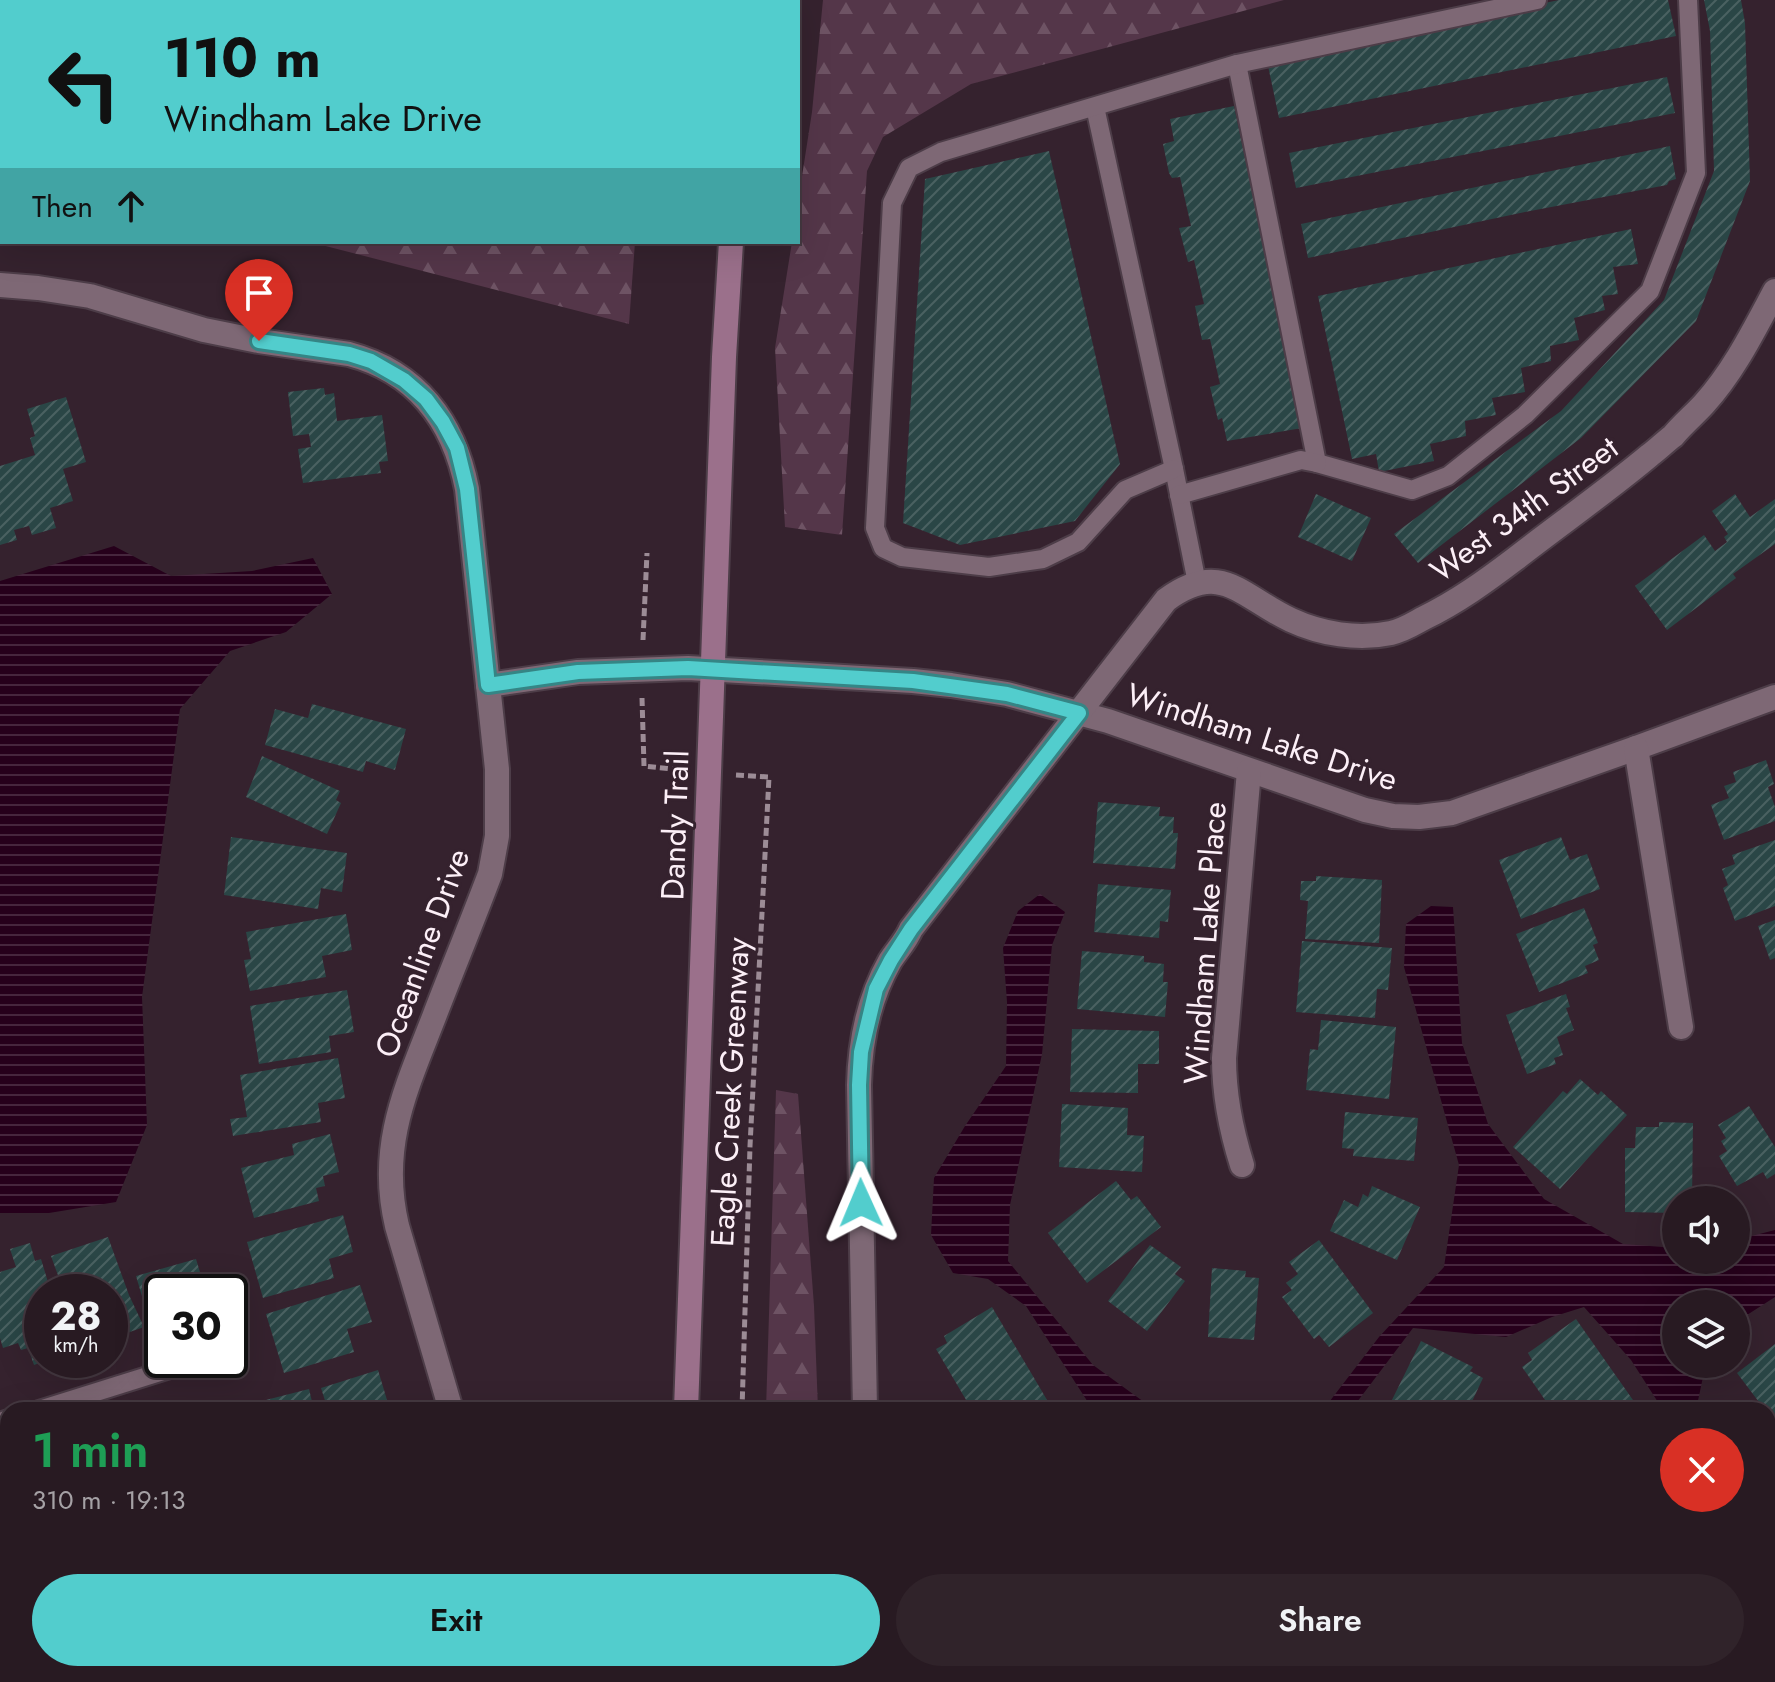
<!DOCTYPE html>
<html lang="en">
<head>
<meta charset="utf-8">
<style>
  :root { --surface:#281a22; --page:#30232a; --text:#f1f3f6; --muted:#a5a1a5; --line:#443840; --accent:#52cdcd }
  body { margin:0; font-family:Jost,sans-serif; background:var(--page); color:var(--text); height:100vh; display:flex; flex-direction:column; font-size:30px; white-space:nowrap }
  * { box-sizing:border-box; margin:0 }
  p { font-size:26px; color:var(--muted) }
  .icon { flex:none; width:44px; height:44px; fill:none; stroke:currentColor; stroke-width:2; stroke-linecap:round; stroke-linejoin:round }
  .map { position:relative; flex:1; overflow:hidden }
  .side { position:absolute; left:0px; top:1402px; width:1776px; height:280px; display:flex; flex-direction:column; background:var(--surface); border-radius:24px 24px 0 0; box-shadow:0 8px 32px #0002,0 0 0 2px var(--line) }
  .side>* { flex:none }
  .guide { position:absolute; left:0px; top:0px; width:800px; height:244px; box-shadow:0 8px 32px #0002,0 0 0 2px var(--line); background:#52cdcd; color:#111; overflow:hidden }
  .tools { position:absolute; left:1662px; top:1186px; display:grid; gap:16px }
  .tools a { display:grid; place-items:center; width:88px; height:88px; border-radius:50%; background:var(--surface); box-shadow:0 8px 32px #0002,0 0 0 2px var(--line); font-size:40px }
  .speed { position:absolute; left:24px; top:1274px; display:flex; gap:16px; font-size:40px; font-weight:700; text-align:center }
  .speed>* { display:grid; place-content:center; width:104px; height:104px; border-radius:50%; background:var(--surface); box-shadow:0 8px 32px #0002,0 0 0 2px var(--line); line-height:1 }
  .speed small { font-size:20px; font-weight:400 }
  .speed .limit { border:4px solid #111; border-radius:12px; background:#fff; color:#111 }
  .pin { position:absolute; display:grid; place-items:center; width:68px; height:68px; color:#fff; margin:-82px -34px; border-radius:50% 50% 50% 0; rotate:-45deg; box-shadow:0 0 8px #0007 }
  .pin .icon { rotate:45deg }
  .me { position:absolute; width:88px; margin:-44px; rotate:359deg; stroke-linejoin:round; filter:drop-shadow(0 0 6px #0008) }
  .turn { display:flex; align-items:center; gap:28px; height:168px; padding:0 32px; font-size:36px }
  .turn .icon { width:104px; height:104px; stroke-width:2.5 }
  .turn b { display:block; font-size:56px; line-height:68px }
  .then { display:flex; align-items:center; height:76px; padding:0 32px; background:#0003; gap:16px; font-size:30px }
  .round { display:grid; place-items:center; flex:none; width:84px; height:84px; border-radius:42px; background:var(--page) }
  .headline { display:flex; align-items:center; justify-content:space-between; height:136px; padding:0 32px }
  h1 { font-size:48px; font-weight:600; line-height:60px; color:#1e9e55 }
  .cta { display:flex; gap:16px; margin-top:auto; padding:16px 32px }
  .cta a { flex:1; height:92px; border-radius:48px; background:var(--accent); color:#111; font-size:32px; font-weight:600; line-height:92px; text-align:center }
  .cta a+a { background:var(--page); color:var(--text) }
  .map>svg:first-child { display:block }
  .forest { fill:url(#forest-firs) }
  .water { fill:url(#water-rules) }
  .building { fill:url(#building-hatch) }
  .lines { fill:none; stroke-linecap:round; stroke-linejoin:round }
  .lane-casing { stroke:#4d3d48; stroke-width:22 }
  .street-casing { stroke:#4d3d48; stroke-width:28 }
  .secondary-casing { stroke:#4d3d48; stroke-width:28 }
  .path { stroke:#9c8c96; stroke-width:5; stroke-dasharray:8 4; stroke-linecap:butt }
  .lane { stroke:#7e6875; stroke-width:18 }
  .street { stroke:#7e6875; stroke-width:24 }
  .secondary { stroke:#9b708b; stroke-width:24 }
  .route-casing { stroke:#358585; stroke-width:20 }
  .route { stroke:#52cdcd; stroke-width:14 }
  .labels { text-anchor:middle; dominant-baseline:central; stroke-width:6; stroke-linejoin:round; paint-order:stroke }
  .street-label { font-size:32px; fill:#fceff7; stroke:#35222e }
</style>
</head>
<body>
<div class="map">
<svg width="1775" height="1682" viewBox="0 0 1775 1682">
  <defs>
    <pattern id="forest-firs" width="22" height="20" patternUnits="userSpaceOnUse" patternTransform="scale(2)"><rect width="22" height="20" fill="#543649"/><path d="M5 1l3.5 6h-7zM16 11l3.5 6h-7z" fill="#6e5364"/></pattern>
    <pattern id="water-rules" width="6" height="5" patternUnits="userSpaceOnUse" patternTransform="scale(2)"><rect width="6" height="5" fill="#26001b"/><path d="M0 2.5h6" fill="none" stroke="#46263d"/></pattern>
    <pattern id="building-hatch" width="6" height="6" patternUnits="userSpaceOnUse" patternTransform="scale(2)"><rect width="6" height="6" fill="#2a4646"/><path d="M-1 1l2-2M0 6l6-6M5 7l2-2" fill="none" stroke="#4a6161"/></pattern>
  </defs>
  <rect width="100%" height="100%" fill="#35222e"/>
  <!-- forest -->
  <g class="forest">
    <polygon points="823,0 1284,0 971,84 883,137 867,171 842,535 785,527 775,348 792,242 798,242 798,202 812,112"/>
    <polygon points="310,242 635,242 629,324"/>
    <polygon points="776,1090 798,1094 814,1306 818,1410 766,1410"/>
    <polygon points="771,1674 851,1674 855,1682 772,1682"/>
  </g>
  <!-- water -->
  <g class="water">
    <polygon points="0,0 665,0 659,2 2,2 2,74 0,74"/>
    <polygon points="114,546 171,576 252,571 313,558 332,594 286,632 230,651 180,709 142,997 147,1125 116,1202 49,1213 0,1213 0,581"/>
    <polygon points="1040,894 1065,912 1052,945 1042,1054 1010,1205 1008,1261 1093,1365 1144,1402 1259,1404 1264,1410 1093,1410 1026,1306 988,1279 953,1273 931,1235 934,1178 965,1126 1006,1066 1007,1002 1003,948 1018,911"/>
    <polygon points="1431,906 1453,907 1462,1043 1488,1124 1544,1199 1623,1244 1676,1248 1676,1260 1736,1260 1736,1240 1775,1230 1775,1297 1736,1322 1736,1304 1676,1304 1676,1364 1709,1364 1703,1377 1696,1410 1663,1410 1631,1360 1584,1307 1552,1317 1506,1337 1413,1328 1351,1410 1323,1410 1379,1337 1444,1267 1459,1165 1404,967 1406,924"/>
  </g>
  <!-- building -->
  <g class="building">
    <polygon points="1559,0 1668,0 1676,36 1279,118 1267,61"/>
    <polygon points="1704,0 1741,0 1745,23 1750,181 1696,321 1581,438 1418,563 1394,534 1561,411 1664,300 1714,171 1710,31"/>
    <polygon points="1667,77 1675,113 1296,188 1289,153"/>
    <polygon points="1234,106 1302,428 1227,441 1222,418 1218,420 1210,387 1220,384 1210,339 1202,340 1195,306 1204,304 1194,260 1188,262 1179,228 1191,226 1180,177 1172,178 1169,173 1163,144 1174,141 1170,119"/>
    <polygon points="1670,146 1676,179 1669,181 1667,185 1525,212 1308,258 1301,224"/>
    <polygon points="1049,151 1120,464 1075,521 960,545 903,523 925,179"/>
    <polygon points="1631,229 1638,264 1613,267 1618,294 1602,296 1605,310 1574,318 1579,340 1550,346 1551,361 1521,368 1525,392 1492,398 1496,415 1465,421 1466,436 1430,444 1434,461 1379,472 1376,454 1352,459 1318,296"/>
    <polygon points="324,388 325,395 334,393 337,421 382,415 388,461 379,462 381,473 303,483 298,449 311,447 309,434 293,436 288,392"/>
    <polygon points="66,397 86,462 63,469 73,501 50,508 56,528 32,535 29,526 14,530 17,540 0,545 0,466 35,455 30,438 35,436 27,409"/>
    <polygon points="1316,494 1371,518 1352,561 1298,537"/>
    <polygon points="1735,494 1750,517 1775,499 1775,544 1733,574 1736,578 1667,630 1635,586 1704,535 1715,551 1727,542 1724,537 1728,534 1712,511"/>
    <polygon points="312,704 406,729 395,770 366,761 363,772 265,745 275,709 308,718"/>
    <polygon points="262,756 340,791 336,800 341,803 327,834 246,797"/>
    <polygon points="1766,760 1774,784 1768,787 1775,807 1775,821 1724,840 1711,805 1729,798 1724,786 1736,782 1733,772"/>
    <polygon points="1098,802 1160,807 1159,816 1174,817 1173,833 1178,833 1175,869 1093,863"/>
    <polygon points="231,837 347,853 342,892 321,888 318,909 224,895"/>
    <polygon points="1561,837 1570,860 1587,854 1600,889 1521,919 1499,860"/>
    <polygon points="1775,840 1775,906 1735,921 1723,888 1728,885 1722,869 1735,864 1732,855"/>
    <polygon points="1316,876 1382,880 1379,943 1305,939 1308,901 1300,900 1301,881 1316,881"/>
    <polygon points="1098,884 1171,890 1168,922 1160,921 1159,938 1094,932"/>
    <polygon points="1584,908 1598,943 1593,945 1599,960 1585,966 1588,973 1539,992 1516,934"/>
    <polygon points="346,914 352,950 322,956 326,977 250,991 244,960 251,959 246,932"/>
    <polygon points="1775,920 1775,958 1770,960 1758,926"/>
    <polygon points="1302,941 1392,948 1388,990 1377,989 1375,1018 1296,1012"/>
    <polygon points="1082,951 1144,956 1144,962 1164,964 1163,982 1168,982 1165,1017 1077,1009"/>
    <polygon points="347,990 354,1032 329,1036 331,1052 259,1064 250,1006"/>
    <polygon points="1566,994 1570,1007 1566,1008 1574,1030 1557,1037 1563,1055 1554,1058 1556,1064 1527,1074 1506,1015"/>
    <polygon points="1321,1020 1396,1027 1389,1099 1306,1090 1310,1049 1318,1050"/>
    <polygon points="1072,1029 1159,1031 1159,1064 1138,1064 1138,1093 1070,1092"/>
    <polygon points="338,1058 345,1098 318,1103 321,1122 233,1136 230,1119 247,1117 240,1075"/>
    <polygon points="1580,1079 1598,1095 1601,1091 1627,1115 1560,1189 1513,1147 1563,1091 1567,1094"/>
    <polygon points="1062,1104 1128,1108 1127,1135 1144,1136 1142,1172 1059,1167"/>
    <polygon points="1749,1106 1775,1147 1775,1174 1767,1179 1763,1172 1737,1186 1719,1156 1727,1151 1721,1141 1726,1138 1718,1125"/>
    <polygon points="1345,1112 1418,1118 1414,1161 1353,1156 1354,1149 1342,1148"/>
    <polygon points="1659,1122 1693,1123 1692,1200 1676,1200 1676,1213 1625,1212 1625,1148 1635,1148 1636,1127 1659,1127"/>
    <polygon points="330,1134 339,1172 323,1176 325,1186 316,1188 319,1201 254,1218 241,1168 294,1155 292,1144"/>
    <polygon points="1116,1181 1131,1200 1137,1196 1161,1227 1087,1283 1048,1233"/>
    <polygon points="1372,1186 1420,1207 1397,1260 1330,1231 1344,1200 1358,1207 1363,1194 1368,1197"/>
    <polygon points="343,1215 353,1252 329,1259 334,1278 263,1298 247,1242"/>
    <polygon points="108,1237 129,1295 144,1327 110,1339 110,1292 64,1292 51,1256"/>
    <polygon points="1319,1240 1373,1313 1329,1347 1319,1335 1314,1339 1282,1297 1292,1290 1286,1283 1298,1274 1289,1262"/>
    <polygon points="30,1243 35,1261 41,1259 51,1292 42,1292 42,1362 34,1365 28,1348 21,1350 18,1343 3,1348 0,1338 0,1272 16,1267 10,1249"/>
    <polygon points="1150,1245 1181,1267 1175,1274 1185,1281 1147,1331 1108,1301"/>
    <polygon points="196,1259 206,1292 162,1292 162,1346 157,1347 136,1276"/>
    <polygon points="1212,1268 1246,1271 1245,1277 1259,1278 1254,1340 1208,1337"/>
    <polygon points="360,1285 372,1322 347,1329 354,1352 284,1373 266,1314"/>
    <polygon points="992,1307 1053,1410 972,1410 936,1349 947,1343 944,1336"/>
    <polygon points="1576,1319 1640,1410 1552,1410 1522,1367 1532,1360 1528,1353"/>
    <polygon points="1421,1341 1473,1367 1470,1371 1483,1378 1468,1410 1387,1410"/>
    <polygon points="1775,1344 1775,1415 1771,1418 1768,1410 1765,1410 1737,1373"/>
    <polygon points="185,1360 226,1360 228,1366 190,1377"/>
    <polygon points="378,1370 390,1410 328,1410 321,1388"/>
    <polygon points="309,1389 314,1410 260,1410 258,1402"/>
    <rect x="1768" y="1442" width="7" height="202"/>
    <polygon points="134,1674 209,1674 209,1675 185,1682 136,1682"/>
    <polygon points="299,1674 346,1674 346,1675 323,1682 302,1682"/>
    <polygon points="1033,1674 1184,1674 1181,1682 1031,1682"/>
    <polygon points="1208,1674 1362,1674 1362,1675 1356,1677 1358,1682 1211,1682"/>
  </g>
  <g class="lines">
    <defs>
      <g id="lane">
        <polyline points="1237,64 1317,463 1412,490 1448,476 1525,415 1650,291 1696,173 1688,0"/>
        <polyline points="1095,107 1174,469 1197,583"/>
        <polyline points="1174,469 1125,490 1078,542 1043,559 989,567 902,557 883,548 875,528 892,203 909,168 941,152 1237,64 1537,0"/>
        <polyline points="1179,495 1301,460 1317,463"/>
        <polyline points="39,1410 173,1368"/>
        <polyline points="0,1422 8,1419"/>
      </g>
      <g id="street">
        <path d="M0,285l38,3 52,8 114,34 55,11 90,13c68,18 105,68 118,135l30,280v67l-7,38c-18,48 -38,96 -56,143 -28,72 -56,129 -37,209l54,184"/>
        <polyline points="488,685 578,672 688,668 913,681 951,685 1007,694 1108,721 1365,810 1393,816 1419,817 1452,813 1636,748 1775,697"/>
        <polyline points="1636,748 1681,1027"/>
        <path d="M1242,1165c-11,-35 -18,-70 -18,-107l25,-287"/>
        <path d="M865,1410l-6,-325c1,-43 10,-87 31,-124 7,-11 16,-20 21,-32l255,-329c56,-41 75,-3 125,20 30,14 67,20 100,13 13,-3 22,-9 33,-15 33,-16 62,-37 91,-59 45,-35 92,-68 135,-104 8,-6 15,-13 23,-19 10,-12 21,-21 31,-32 30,-33 50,-74 71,-113"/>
        <polyline points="0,1552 6,1570 0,1572"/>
        <polyline points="38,1674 40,1682"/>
        <polyline points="906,1674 911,1682"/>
        <polyline points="1508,1674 1510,1682"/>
        <polyline points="492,1682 494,1674"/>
      </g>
      <g id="secondary">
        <polyline points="768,2 768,0"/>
        <polyline points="686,1410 724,357 731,242"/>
        <polyline points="676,1682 676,1674"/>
      </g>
    </defs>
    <!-- lane casing -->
    <use href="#lane" class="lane-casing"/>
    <!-- street casing -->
    <use href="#street" class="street-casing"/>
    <!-- secondary casing -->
    <use href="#secondary" class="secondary-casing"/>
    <!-- path -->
    <g class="path">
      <polyline points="643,640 647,553"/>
      <polyline points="642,698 644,766 682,770"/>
      <polyline points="736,775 769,777 750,1146 742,1410"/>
      <polyline points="746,1674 747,1682"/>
    </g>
    <!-- lane -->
    <use href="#lane" class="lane"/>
    <!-- street -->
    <use href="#street" class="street"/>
    <!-- secondary -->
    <use href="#secondary" class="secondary"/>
  </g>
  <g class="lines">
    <defs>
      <polyline id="route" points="259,341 349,354 371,361 404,380 426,399 443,422 457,448 467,489 488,685 578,672 688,668 913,681 1007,694 1079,713 911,929 891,960 876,989 861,1052 859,1085 861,1203"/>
    </defs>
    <!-- route casing -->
    <use href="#route" class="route-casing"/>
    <!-- route -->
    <use href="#route" class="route"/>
  </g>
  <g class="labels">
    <!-- street labels -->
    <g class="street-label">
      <text transform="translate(1524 509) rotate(-36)">West 34th Street</text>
      <text transform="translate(1262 737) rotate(18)">Windham Lake Drive</text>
      <text transform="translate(675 825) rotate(-88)">Dandy Trail</text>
      <text transform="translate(1205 943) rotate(-86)">Windham Lake Place</text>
      <text transform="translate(422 953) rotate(-70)">Oceanline Drive</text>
      <text transform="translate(730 1092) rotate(-87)">Eagle Creek Greenway</text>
    </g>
  </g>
</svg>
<div class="tools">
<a><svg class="icon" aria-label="sound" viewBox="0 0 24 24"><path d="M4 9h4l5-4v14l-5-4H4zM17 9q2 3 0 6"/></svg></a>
<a><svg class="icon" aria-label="layers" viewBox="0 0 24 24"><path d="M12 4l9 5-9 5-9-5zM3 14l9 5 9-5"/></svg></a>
</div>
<div class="speed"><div>28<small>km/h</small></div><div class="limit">30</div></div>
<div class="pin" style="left:259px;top:341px;background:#d93025"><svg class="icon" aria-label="arrive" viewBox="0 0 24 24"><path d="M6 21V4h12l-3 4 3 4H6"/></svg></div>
<svg class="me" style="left:861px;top:1203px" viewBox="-20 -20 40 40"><path d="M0-17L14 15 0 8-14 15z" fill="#52cdcd" stroke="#fff" stroke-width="4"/></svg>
<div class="guide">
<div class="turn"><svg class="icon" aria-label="left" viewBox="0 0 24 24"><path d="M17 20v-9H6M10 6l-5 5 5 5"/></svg><div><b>110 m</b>Windham Lake Drive</div></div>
<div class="then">Then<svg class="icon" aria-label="ahead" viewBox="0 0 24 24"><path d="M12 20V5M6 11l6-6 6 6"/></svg></div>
</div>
<section class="side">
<div class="headline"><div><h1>1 min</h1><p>310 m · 19:13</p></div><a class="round" style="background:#d93025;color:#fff"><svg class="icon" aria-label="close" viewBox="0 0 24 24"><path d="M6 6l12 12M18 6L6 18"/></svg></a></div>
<div class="cta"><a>Exit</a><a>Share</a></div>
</section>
</div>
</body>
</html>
